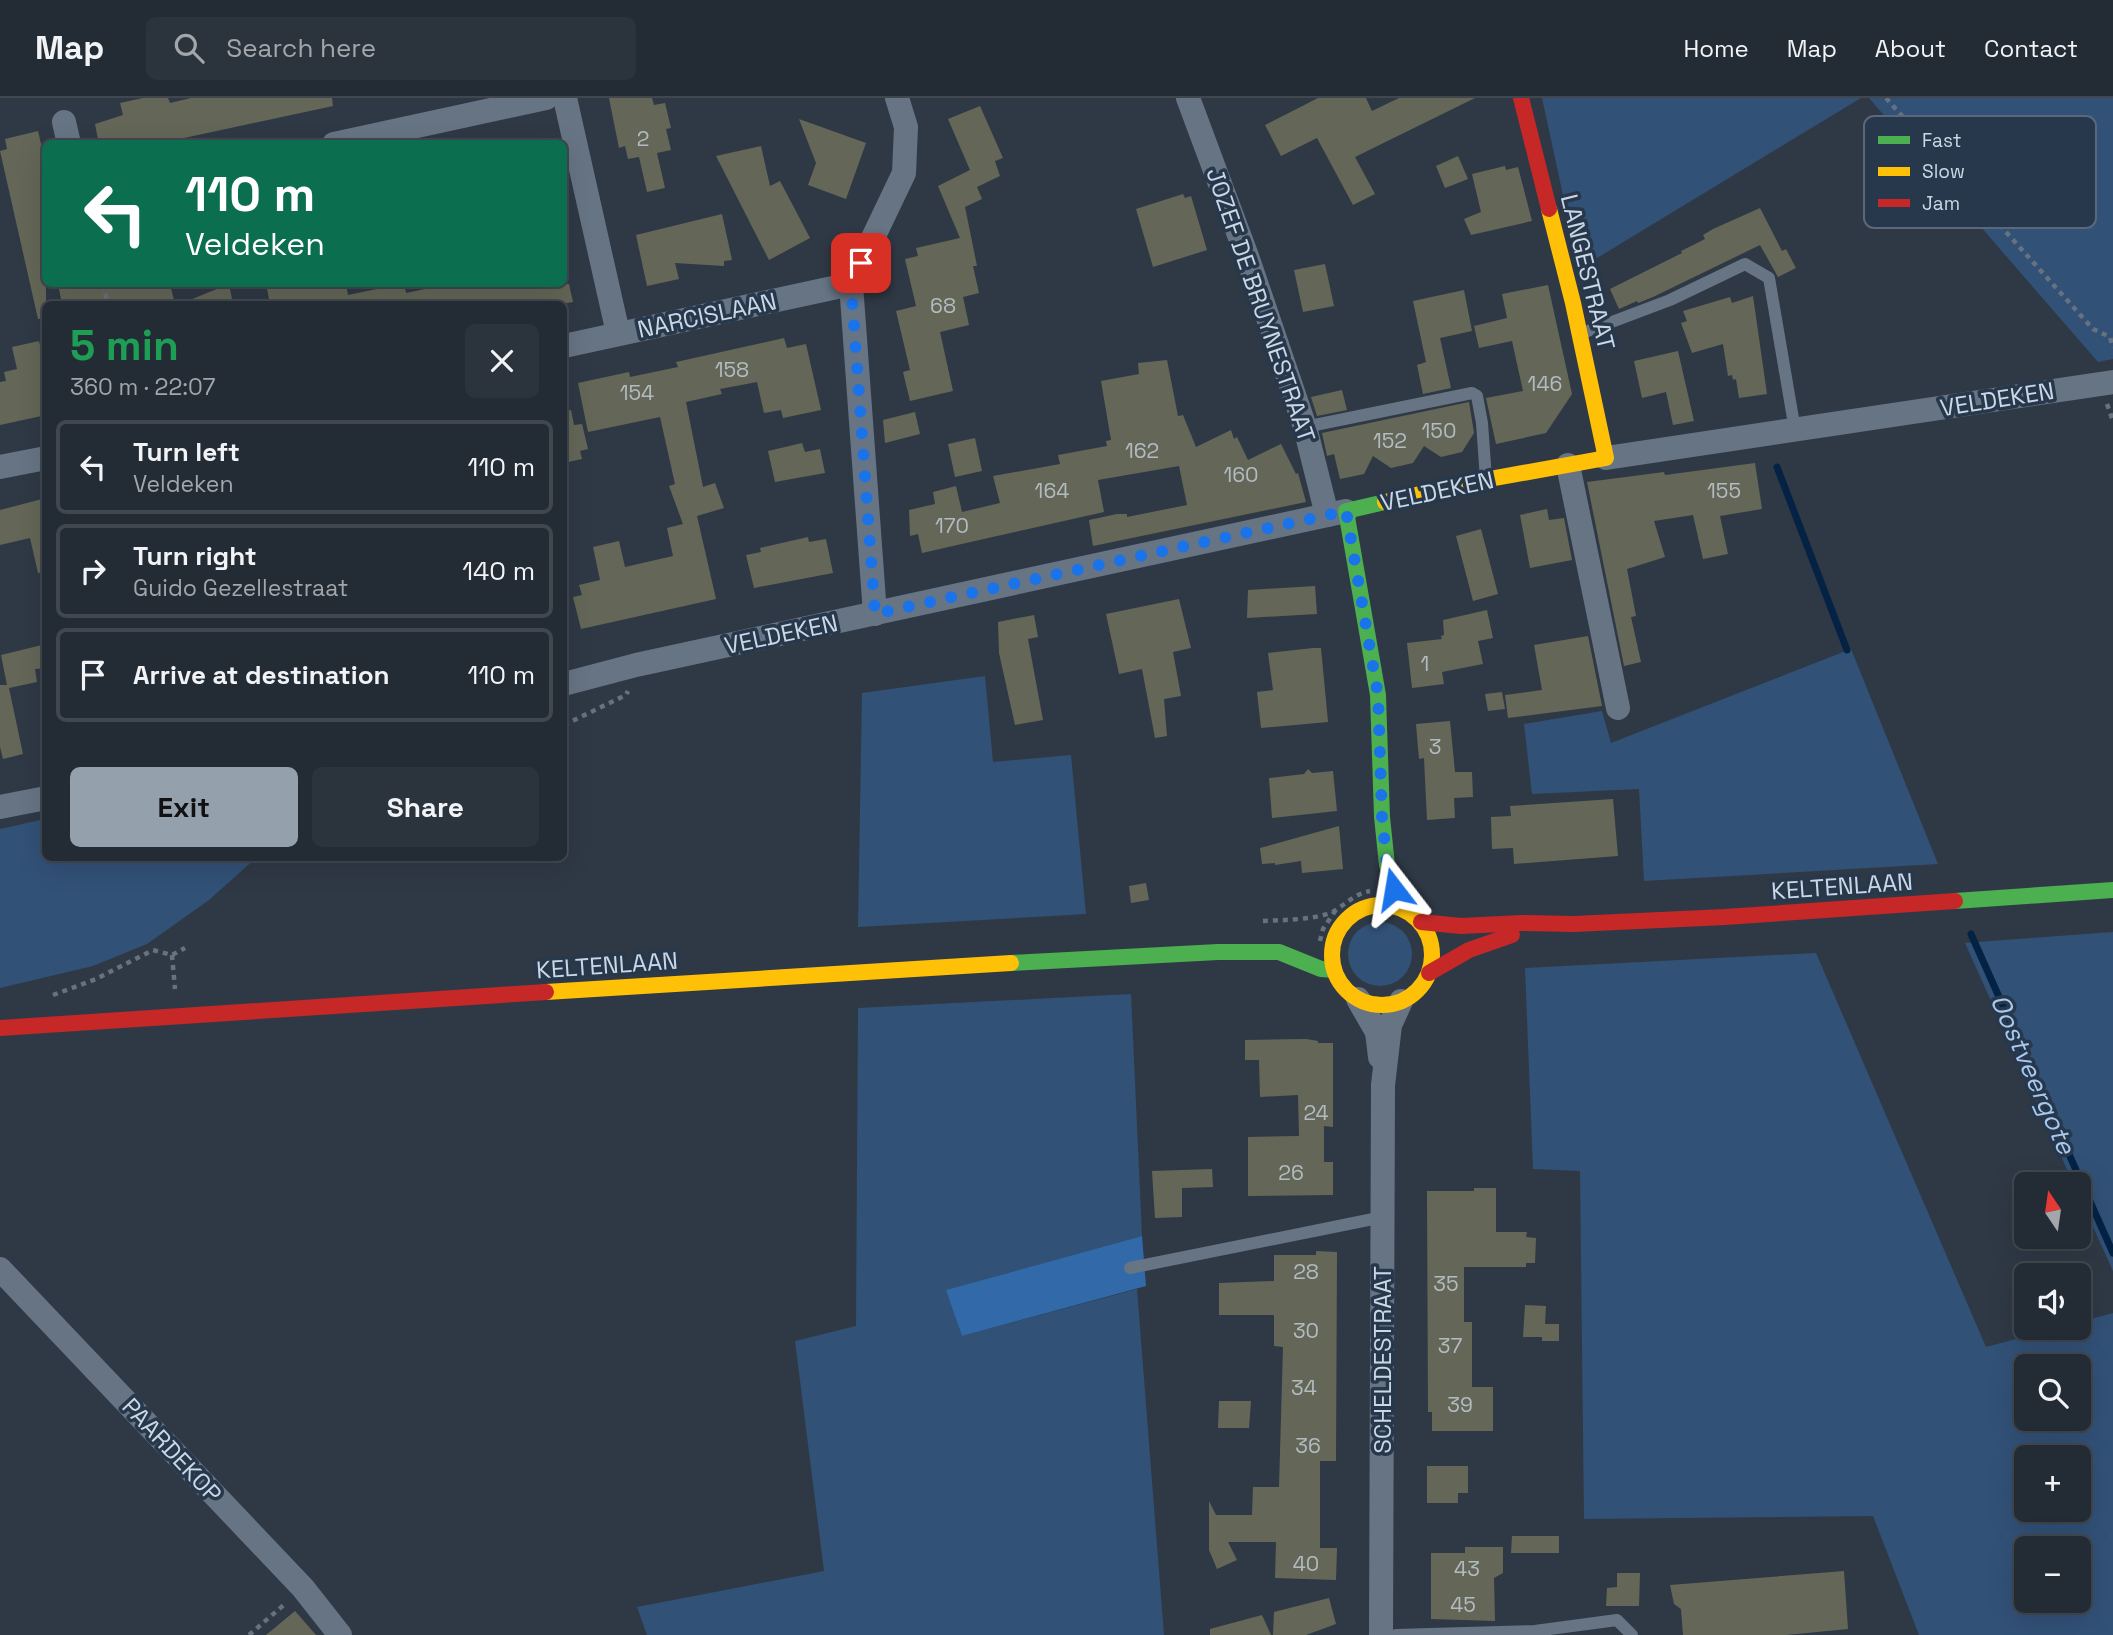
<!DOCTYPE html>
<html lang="en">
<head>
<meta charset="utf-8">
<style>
  :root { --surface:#232b34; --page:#2b333c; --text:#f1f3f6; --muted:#a3a7ac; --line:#40474f; --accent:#95a0ad }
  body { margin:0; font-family:"Space Grotesk",sans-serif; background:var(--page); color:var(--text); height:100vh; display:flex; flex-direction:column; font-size:26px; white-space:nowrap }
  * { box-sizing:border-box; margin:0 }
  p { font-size:23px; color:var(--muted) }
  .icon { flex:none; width:38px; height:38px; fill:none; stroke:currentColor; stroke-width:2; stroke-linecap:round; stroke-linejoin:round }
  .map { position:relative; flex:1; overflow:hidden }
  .panel { position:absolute; left:42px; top:203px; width:525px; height:560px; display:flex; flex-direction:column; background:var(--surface); border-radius:10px; box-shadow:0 7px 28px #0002,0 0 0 2px var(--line) }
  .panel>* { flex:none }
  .guide { position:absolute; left:42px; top:42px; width:525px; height:147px; border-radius:10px; box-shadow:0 7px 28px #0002,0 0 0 2px var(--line); background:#0b6e4f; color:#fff; overflow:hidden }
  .needle { width:46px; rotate:347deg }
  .controls { position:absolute; left:2014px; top:1074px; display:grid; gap:14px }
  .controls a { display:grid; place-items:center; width:77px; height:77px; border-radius:10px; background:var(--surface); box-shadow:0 7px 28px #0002,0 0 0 2px var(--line); font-size:35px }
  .pin { position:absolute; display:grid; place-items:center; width:60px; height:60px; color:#fff; margin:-30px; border-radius:14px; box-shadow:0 4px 10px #0006 }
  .me { position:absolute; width:77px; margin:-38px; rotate:346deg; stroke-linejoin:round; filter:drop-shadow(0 0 5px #0008) }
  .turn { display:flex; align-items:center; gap:24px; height:147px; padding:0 28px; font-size:32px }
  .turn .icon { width:91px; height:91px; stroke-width:2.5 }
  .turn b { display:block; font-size:49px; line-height:60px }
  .round { display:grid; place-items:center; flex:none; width:74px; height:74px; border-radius:10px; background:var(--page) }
  .summary { display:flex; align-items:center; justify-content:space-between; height:119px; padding:0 28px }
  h1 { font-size:42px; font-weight:700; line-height:52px; color:#1e9e55 }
  .primary-button { display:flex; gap:14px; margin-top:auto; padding:14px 28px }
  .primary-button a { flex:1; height:80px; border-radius:10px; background:var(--accent); color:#111; font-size:28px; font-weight:700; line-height:80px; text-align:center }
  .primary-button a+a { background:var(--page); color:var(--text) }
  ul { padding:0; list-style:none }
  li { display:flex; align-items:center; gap:21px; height:94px; margin:0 14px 10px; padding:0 14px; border:4px solid var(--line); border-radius:10px }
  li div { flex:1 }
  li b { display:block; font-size:26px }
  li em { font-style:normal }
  header { display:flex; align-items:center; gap:42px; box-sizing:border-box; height:98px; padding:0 35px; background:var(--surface); border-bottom:2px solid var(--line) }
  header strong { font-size:33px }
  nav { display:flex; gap:38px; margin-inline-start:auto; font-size:24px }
  .search { width:490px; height:63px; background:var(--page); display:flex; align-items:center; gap:18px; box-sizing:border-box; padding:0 24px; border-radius:10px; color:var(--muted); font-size:26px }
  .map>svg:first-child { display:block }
  .green { fill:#325177; fill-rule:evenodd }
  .forest { fill:#326aa9 }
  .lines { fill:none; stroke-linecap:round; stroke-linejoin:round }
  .stream { stroke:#042244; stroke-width:7 }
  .building { fill:#646757 }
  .path { stroke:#68727f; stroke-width:4.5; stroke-dasharray:5 5; stroke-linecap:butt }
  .lane { stroke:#677484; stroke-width:12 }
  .street { stroke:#677484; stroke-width:24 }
  .fast { stroke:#4caf50; stroke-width:16 }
  .slow { stroke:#ffc107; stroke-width:16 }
  .jam { stroke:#c62828; stroke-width:16 }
  .route { stroke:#1a73e8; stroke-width:12; stroke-dasharray:0 21.6 }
  .labels { text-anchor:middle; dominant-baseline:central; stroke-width:7; stroke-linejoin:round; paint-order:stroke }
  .number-label { font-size:21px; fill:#b2bbc2 }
  .street-label { font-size:24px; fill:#ccd7e5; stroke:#27384d }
  .water-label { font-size:26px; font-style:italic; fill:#a8c8ee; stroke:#27384d }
  .key { fill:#27384d; stroke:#59687b; stroke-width:2 }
  .key-label { font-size:19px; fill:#ccd7e5 }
</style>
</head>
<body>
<header>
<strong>Map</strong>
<div class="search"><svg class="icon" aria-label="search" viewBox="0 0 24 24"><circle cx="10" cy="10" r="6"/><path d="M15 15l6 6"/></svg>Search here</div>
<nav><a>Home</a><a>Map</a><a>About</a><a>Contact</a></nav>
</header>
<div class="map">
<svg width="2113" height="1537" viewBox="0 0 2113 1537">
  <rect width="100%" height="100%" fill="#2f3945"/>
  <!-- green -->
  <g class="green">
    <polygon points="1542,0 1861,0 1579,171"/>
    <polygon points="1869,0 2113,0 2113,261 2098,264"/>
    <polygon points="1851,551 1938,766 1644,783 1639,691 1532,696 1524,626 1602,613 1611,645"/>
    <polygon points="985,578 993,664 1071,657 1086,816 858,829 862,595"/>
    <polygon points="45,721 46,760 256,760 209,802 147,846 93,868 0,890 0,731"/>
    <circle cx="1380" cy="856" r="32"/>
    <polygon points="2113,834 2113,1173 2079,1098 2079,1087 2074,1087 1965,845"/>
    <path d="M1816,855l170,394 71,-19h22v-6l34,-9v322h-194l-46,-119 -289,3 -4,-348 -47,-2 -8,-201zM2026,1269h53v52h-53zM2026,1360h53v52h-53zM2026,1451h53v52h-53z"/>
    <polygon points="1131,896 1142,1138 947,1192 962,1238 1137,1191 1164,1537 647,1537 637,1509 824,1473 795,1243 856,1228 858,910"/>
  </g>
  <!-- forest -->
  <polygon class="forest" points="1142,1138 1146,1188 962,1238 946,1192"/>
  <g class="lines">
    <!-- stream -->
    <g class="stream">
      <polyline points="1777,369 1847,552"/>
      <polyline points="1971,836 2113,1155"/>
    </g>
  </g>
  <!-- building -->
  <g class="building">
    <polygon points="143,0 168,0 170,5 191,0 332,0 333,8 184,40 151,46 99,46 95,26 123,17 120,5"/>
    <polygon points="609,0 652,0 654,7 665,5 671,30 666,31 671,52 657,55 665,90 647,94 639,59 628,61 625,48 619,50"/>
    <polygon points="1318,0 1366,0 1372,13 1399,0 1475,0 1355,59 1375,96 1353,107 1317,40 1281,58 1265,27"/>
    <polygon points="980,8 1003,60 995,63 1000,78 977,89 982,101 965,109 977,168 973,168 979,195 963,199 969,227 940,234 953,293 910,303 903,274 910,272 896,213 916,208 905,161 918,158 916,150 960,140 938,88 970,72 948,21"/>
    <polygon points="799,21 866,45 846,101 808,87 816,65"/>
    <polygon points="38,33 46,67 46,220 38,221 0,53 7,51 5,41"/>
    <polygon points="761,48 770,88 780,83 810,140 769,162 716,58"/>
    <polygon points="1458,58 1468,81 1445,90 1436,68"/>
    <polygon points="1505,68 1506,72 1518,69 1532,123 1471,137 1464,121 1481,114 1472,76"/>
    <polygon points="1183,96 1185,100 1191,98 1207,152 1153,169 1136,111"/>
    <polygon points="1760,110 1782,153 1786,151 1796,170 1778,179 1760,147 1653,199 1638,205 1637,203 1619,211 1610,191 1682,155 1681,153 1705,141 1703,137 1713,131"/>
    <polygon points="722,116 732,162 724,163 724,168 675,165 679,181 647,188 636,137"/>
    <polygon points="1325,166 1334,208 1303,214 1294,172"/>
    <polygon points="58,186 170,186 175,206 117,206 116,201 89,206 62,206"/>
    <polygon points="229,186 233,206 180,206"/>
    <polygon points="291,186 346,186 348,197 401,186 404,186 406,195 449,186 569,186 573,204 561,206 270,206 267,191"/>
    <polygon points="1548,187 1572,296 1546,335 1496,346 1486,300 1523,293 1512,243 1479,250 1474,228 1507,220 1502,196"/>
    <polygon points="1464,192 1472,233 1440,240 1451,290 1423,296 1417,267 1426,264 1413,203"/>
    <polygon points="1753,198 1767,296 1739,300 1736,281 1733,282 1732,277 1728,278 1723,246 1692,255 1681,225 1687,223 1683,213 1730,199 1732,205"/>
    <polygon points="784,240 787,250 806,246 821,312 783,320 781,312 764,315 757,284 720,291 722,296 686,304 703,389 715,385 724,410 697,418 716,501 581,531 573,499 582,497 579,487 600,482 593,449 619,443 625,469 673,458 667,430 683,426 669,388 675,386 660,319 588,334 578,285 629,274 630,279 678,269 676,264"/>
    <polygon points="39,243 46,274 46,317 0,327 0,284 6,283 4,274 17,271 12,249"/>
    <polygon points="1678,253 1694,323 1673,327 1666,294 1642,300 1634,263"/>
    <polygon points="1167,262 1178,318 1183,317 1196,349 1231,332 1234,341 1237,339 1248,362 1281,346 1296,376 1298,375 1306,404 1093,448 1089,422 1117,416 1127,416 1127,419 1187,407 1179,368 1098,382 1104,414 922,455 918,436 910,438 909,412 935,406 933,394 956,388 962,414 1000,405 993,378 1060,366 1058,357 1107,348 1106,343 1111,342 1101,283 1139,276 1138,265"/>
    <polygon points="1342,292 1347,312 1317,318 1311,299"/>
    <polygon points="1469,304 1474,335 1462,354 1441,359 1424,348 1413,365 1391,370 1373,358 1364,376 1340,381 1334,356 1327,358 1322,335"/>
    <polygon points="571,312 574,327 582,326 588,351 580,353 582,361 564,365 564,313"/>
    <polygon points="915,314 920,336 885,345 883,322"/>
    <polygon points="975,340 982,373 955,379 948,346"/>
    <polygon points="802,345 805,354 820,351 825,375 775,384 768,353"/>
    <polygon points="1755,365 1762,411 1720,418 1728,456 1703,461 1693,417 1654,423 1665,459 1627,471 1636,518 1631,519 1641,564 1624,568 1587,384 1664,374 1665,377"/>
    <polygon points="46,400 46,474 38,475 30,440 0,447 0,412"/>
    <polygon points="1547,411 1549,422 1564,420 1572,462 1530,470 1520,417"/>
    <polygon points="1481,431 1498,496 1473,503 1456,438"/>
    <polygon points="808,439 809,444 826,441 833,475 754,490 746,457 761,454 760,450"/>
    <polygon points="1315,488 1317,516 1247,520 1248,492"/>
    <polygon points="1179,501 1191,550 1173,554 1181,598 1164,601 1167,638 1155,640 1142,571 1119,576 1106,516"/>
    <polygon points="1487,512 1493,540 1478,543 1483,566 1442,574 1444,586 1412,590 1407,545 1442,541 1441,538 1444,537 1443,522"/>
    <polygon points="1034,517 1038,539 1028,541 1043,622 1015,627 999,555 998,524"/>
    <polygon points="1588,538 1602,608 1508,620 1505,597 1542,592 1534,547"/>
    <polygon points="46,546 46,570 35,571 37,584 9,590 23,656 3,661 0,649 0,587 7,587 1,557"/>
    <polygon points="1313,550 1321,550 1328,624 1261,630 1257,594 1273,592 1268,555"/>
    <polygon points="1502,594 1505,611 1488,613 1485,596"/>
    <polygon points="1450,623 1455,674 1472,674 1473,699 1454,700 1455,720 1427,722 1424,660 1419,661 1416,626"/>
    <polygon points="1308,671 1312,675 1333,673 1337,713 1272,720 1269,680 1304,676"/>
    <polygon points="1613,701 1618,758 1514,766 1513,750 1492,751 1491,719 1511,718 1510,708"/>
    <polygon points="1339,728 1343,771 1302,775 1301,763 1275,767 1275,765 1262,766 1260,750"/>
    <polygon points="1146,785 1149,802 1131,805 1129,788"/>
    <polygon points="1306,941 1318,943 1318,945 1333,945 1333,1029 1324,1028 1324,1064 1333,1064 1333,1097 1248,1098 1248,1039 1299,1038 1298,997 1260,999 1259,962 1245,962 1245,942"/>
    <polygon points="1212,1071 1213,1089 1182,1090 1182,1119 1155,1120 1152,1073"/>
    <polygon points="1474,1090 1496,1090 1496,1134 1527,1134 1526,1139 1536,1140 1535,1165 1526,1165 1526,1169 1464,1169 1464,1224 1472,1224 1472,1289 1493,1289 1493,1333 1432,1333 1432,1314 1428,1314 1427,1093 1474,1093"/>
    <polygon points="1316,1153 1337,1154 1336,1363 1320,1363 1320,1450 1337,1450 1336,1482 1275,1480 1276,1444 1228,1444 1237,1462 1217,1471 1209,1452 1209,1403 1216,1417 1252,1417 1253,1389 1279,1389 1283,1249 1274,1248 1274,1217 1219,1217 1219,1185 1274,1183 1274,1157 1316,1157"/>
    <polygon points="1525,1207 1546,1208 1545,1226 1559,1226 1559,1243 1542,1243 1542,1239 1523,1239"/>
    <polygon points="1219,1303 1251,1303 1249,1330 1218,1330"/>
    <polygon points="1427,1368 1468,1368 1468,1395 1458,1395 1458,1405 1427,1405"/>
    <polygon points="1512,1438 1559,1438 1559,1455 1511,1455"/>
    <polygon points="1465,1449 1503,1449 1503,1475 1494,1480 1495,1523 1431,1521 1431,1455 1465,1455"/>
    <polygon points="1844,1473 1848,1531 1786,1537 1683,1537 1681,1511 1674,1506 1670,1487"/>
    <polygon points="1617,1475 1640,1475 1639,1508 1606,1508 1607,1490 1617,1489"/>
    <polygon points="1329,1500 1336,1526 1306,1537 1273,1537 1274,1514"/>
    <polygon points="295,1513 316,1537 266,1537"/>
    <polygon points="1262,1517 1271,1537 1210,1537 1210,1531"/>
  </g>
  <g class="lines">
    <!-- path -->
    <g class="path">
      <polyline points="1886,0 2093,231 2110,239 2113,250"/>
      <polyline points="103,186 108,206"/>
      <polyline points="2107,306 2113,323"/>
      <polyline points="564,627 626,597 628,593"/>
      <path d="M1263,823c19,-1 57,-1 73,-11 12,-8 19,-16 34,-19"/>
      <polyline points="1320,843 1323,831 1335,813"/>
      <polyline points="172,857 175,891"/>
      <polyline points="53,897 96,881 153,852 172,857 185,850"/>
      <polyline points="249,1537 286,1505"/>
    </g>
    <!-- lane -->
    <g class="lane">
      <polyline points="1580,236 1670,202 1745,166 1769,180 1795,332"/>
      <polyline points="1305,329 1472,295 1477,298 1482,325 1486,381"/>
      <polyline points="1130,1170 1383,1119"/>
      <polyline points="1396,1537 1535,1533 1617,1522 1632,1537"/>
    </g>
    <!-- street -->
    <g class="street">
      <polyline points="565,0 618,235"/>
      <polyline points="1188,0 1248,161 1305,329 1327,417"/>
      <polyline points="64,24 69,46"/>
      <polyline points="334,46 546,0"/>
      <polyline points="564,248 851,186"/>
      <polyline points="1606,360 2113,284"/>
      <polyline points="1568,367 1618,610"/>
      <polyline points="0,369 46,360"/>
      <polyline points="875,516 851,186 904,75 906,29 897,0"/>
      <polyline points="564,586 636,567 1346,413"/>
      <polyline points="0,709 46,700"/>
      <polyline points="1358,901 1377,934 1380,959"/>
      <polyline points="0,1171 303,1490 340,1537"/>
      <polyline points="1381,1537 1383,987 1390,927 1401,903"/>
    </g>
    <!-- fast -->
    <g class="fast">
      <polyline points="1385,404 1346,413 1378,597 1382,719 1387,767 1403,810"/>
      <polyline points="1955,803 2113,792"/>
      <polyline points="1011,865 1218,854 1279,854 1321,871 1334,872"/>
    </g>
    <!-- slow -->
    <g class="slow">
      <polyline points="1385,404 1473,384 1606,360 1573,205 1549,111"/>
      <circle cx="1382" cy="857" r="50"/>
      <polyline points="546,894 1011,865"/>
    </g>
    <!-- jam -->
    <g class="jam">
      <polyline points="1521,0 1549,111"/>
      <polyline points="1421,824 1461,828 1522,825 1574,826 1725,819 1955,803"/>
      <polyline points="1429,875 1469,852 1512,837"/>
      <polyline points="0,930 546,894"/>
    </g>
  </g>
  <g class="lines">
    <!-- route -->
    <polyline class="route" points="861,165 851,186 875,516 1346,413 1378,597 1382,719 1387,767 1394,791"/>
  </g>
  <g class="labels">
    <!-- number labels -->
    <g class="number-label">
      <text x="643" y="40">2</text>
      <text x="943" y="207">68</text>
      <text x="732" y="271">158</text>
      <text x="1545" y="285">146</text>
      <text x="637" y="294">154</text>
      <text x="1439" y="332">150</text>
      <text x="1390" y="342">152</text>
      <text x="1142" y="352">162</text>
      <text x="1241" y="376">160</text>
      <text x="1052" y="392">164</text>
      <text x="1724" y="392">155</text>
      <text x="952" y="427">170</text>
      <text x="1425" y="565">1</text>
      <text x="1435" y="648">3</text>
      <text x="1316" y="1014">24</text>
      <text x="1291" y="1074">26</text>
      <text x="1306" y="1173">28</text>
      <text x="1446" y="1185">35</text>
      <text x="1306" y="1232">30</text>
      <text x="1450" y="1247">37</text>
      <text x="1304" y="1289">34</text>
      <text x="1460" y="1306">39</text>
      <text x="1308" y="1347">36</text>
      <text x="1306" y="1465">40</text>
      <text x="1467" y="1470">43</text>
      <text x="1463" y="1506">45</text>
    </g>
    <!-- street labels -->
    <g class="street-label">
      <text transform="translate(1588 174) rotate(76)">LANGESTRAAT</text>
      <text transform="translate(1261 207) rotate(71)">JOZEF DE BRUYNESTRAAT</text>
      <text transform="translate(707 217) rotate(-12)">NARCISLAAN</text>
      <text transform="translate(1997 301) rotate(-9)">VELDEKEN</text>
      <text transform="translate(1437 393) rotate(-12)">VELDEKEN</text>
      <text transform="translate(781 536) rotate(-12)">VELDEKEN</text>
      <text transform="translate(1842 788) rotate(-4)">KELTENLAAN</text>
      <text transform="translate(607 867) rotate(-4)">KELTENLAAN</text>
      <text transform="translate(1382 1262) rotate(-90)">SCHELDESTRAAT</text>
      <text transform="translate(172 1352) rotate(47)">PAARDEKOP</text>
    </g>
    <!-- water labels -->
    <g class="water-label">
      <text transform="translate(2033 976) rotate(66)">Oostveergote</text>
    </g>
  </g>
  <!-- legend -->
  <rect x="1864" y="18" width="232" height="112" rx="10" class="key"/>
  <rect x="1878" y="38" width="32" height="8" fill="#4caf50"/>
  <rect x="1878" y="69" width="32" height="9" fill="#ffc107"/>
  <rect x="1878" y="101" width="32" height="8" fill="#c62828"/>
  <g class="key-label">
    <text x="1922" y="49">Fast</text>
    <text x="1922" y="80">Slow</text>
    <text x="1922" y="112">Jam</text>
  </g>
</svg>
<div class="controls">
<a><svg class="needle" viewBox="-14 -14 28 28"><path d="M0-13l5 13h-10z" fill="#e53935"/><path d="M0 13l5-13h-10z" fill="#a3a7ac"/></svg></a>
<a><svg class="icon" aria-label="sound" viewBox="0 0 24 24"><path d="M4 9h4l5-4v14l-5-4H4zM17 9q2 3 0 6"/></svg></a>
<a><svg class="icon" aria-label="search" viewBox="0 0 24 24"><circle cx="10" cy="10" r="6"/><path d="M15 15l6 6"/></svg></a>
<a>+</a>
<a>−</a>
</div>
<div class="pin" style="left:861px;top:165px;background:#d93025"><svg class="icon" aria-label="arrive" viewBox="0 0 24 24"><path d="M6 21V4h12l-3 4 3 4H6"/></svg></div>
<svg class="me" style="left:1394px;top:791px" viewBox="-20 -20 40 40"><path d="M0-17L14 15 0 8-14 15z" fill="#1a73e8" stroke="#fff" stroke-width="4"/></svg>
<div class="guide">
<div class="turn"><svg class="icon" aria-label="left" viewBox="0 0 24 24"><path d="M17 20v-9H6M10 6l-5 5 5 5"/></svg><div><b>110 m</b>Veldeken</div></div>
</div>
<section class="panel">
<div class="summary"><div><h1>5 min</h1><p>360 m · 22:07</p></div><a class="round"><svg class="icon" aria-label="close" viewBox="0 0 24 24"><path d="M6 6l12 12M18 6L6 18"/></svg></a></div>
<ul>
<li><svg class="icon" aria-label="left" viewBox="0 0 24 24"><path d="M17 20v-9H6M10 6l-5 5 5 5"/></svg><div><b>Turn left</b><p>Veldeken</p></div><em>110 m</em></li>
<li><svg class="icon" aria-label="right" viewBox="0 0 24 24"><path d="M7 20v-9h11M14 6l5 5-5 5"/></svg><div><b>Turn right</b><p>Guido Gezellestraat</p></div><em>140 m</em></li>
<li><svg class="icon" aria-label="arrive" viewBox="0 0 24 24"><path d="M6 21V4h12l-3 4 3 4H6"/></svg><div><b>Arrive at destination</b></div><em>110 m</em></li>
</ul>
<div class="primary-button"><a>Exit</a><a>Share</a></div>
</section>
</div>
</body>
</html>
